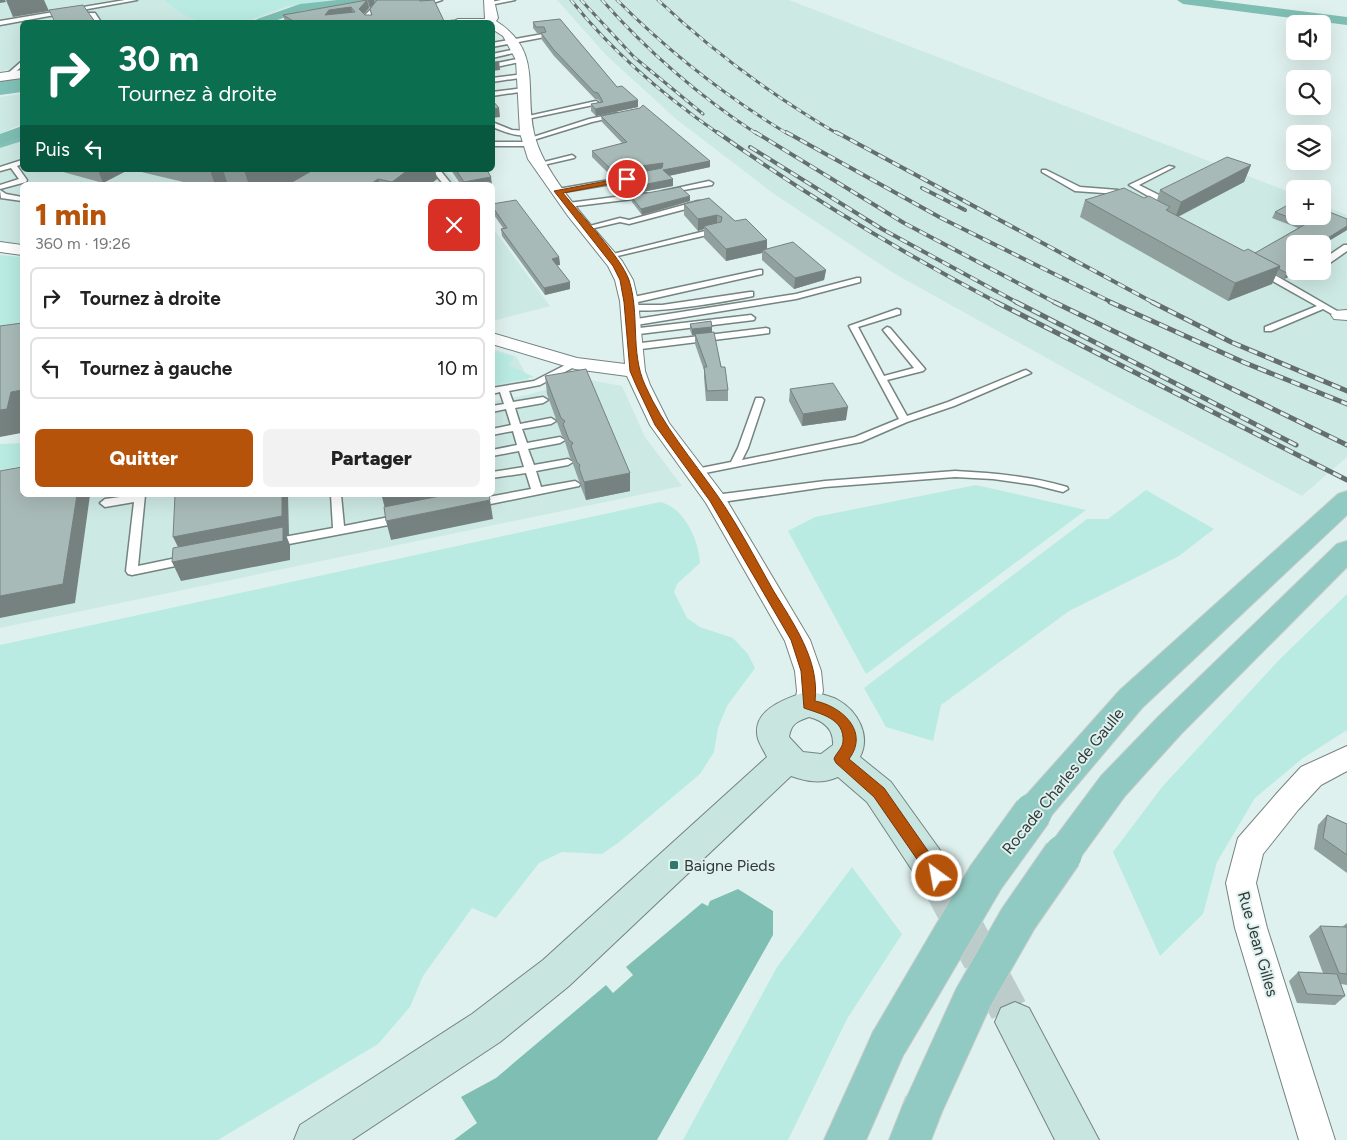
<!DOCTYPE html>
<html lang="fr">
<head>
<meta charset="utf-8">
<style>
  :root { --surface:#fff; --page:#f2f2f2; --text:#222; --muted:#767676; --line:#e0e0e0; --accent:#b45309 }
  body { margin:0; font-family:Figtree,sans-serif; background:var(--page); color:var(--text); height:100vh; display:flex; flex-direction:column; font-size:19px; white-space:nowrap }
  * { box-sizing:border-box; margin:0 }
  p { font-size:16px; color:var(--muted) }
  .icon { flex:none; width:28px; height:28px; fill:none; stroke:currentColor; stroke-width:2; stroke-linecap:round; stroke-linejoin:round }
  .map { position:relative; flex:1; overflow:hidden }
  .sheet { position:absolute; left:20px; top:182px; width:475px; height:315px; display:flex; flex-direction:column; background:var(--surface); border-radius:8px; box-shadow:0 5px 20px #0002 }
  .sheet>* { flex:none }
  .top-card { position:absolute; left:20px; top:20px; width:475px; height:152px; border-radius:8px; box-shadow:0 5px 20px #0002; background:#0b6e4f; color:#fff; overflow:hidden }
  .buttons { position:absolute; left:1286px; top:15px; display:grid; gap:10px }
  .buttons a { display:grid; place-items:center; width:45px; height:45px; border-radius:8px; background:var(--surface); box-shadow:0 5px 20px #0002; font-size:25px }
  .pin { position:absolute; display:grid; place-items:center; width:42px; height:42px; color:#fff; margin:-21px; border:2px solid #fff; border-radius:50%; box-shadow:0 1px 5px #0007 }
  .me { position:absolute; width:55px; margin:-28px; rotate:328deg; stroke-linejoin:round; filter:drop-shadow(0 0 4px #0008) }
  .turn { display:flex; align-items:center; gap:18px; height:105px; padding:0 15px; font-size:22px }
  .turn .icon { width:65px; height:65px; stroke-width:2.5 }
  .turn b { display:block; font-size:35px; line-height:42px }
  .then { display:flex; align-items:center; height:48px; padding:0 15px; background:#0003; gap:10px; font-size:19px }
  .round { display:grid; place-items:center; flex:none; width:52px; height:52px; border-radius:8px; background:var(--page) }
  .overview { display:flex; align-items:center; justify-content:space-between; height:85px; padding:0 15px }
  h1 { font-size:30px; font-weight:800; line-height:38px; color:var(--accent) }
  .button { display:flex; gap:10px; margin-top:auto; padding:10px 15px }
  .button a { flex:1; height:58px; border-radius:8px; background:var(--accent); color:#fff; font-size:20px; font-weight:800; line-height:58px; text-align:center }
  .button a+a { background:var(--page); color:var(--text) }
  ul { padding:0; list-style:none }
  li { display:flex; align-items:center; gap:15px; height:62px; margin:0 10px 8px; padding:0 5px; border:2px solid var(--line); border-radius:8px }
  li div { flex:1 }
  li b { display:block; font-size:19px }
  li em { font-style:normal }
  .map>svg:first-child { display:block }
  .built { fill:#cde9e4; fill-rule:evenodd }
  .green { fill:#b9ebe2 }
  .forest { fill:#83c2b8 }
  .water { fill:#7fbeb3 }
  .lines { fill:none; stroke-linecap:round; stroke-linejoin:round }
  .canal { fill:#7fbeb3; fill-rule:evenodd }
  .secondary-tunnel { stroke:#bcccca; stroke-width:38; stroke-dasharray:38 19; stroke-linecap:butt }
  .lane-casing { stroke:#748481; stroke-width:3 }
  .street-casing { stroke:#748481; stroke-width:2 }
  .secondary-casing { stroke:#748481; stroke-width:2 }
  .primary-casing { stroke:#cacccb; stroke-width:2 }
  .lane { fill:#fff; fill-rule:evenodd }
  .street { fill:#fff; fill-rule:evenodd }
  .secondary { fill:#c8e5e0; fill-rule:evenodd }
  .primary { fill:#91cac2; fill-rule:evenodd }
  .rail-far2-casing { stroke:#646f6d; stroke-width:3 }
  .rail-far1-casing { stroke:#646f6d; stroke-width:4 }
  .rail-casing { stroke:#646f6d; stroke-width:5 }
  .rail-far2 { stroke:#dff1ee; stroke-width:2; stroke-dasharray:5.5; stroke-linecap:butt }
  .rail-far1 { stroke:#dff1ee; stroke-width:2.5; stroke-dasharray:8; stroke-linecap:butt }
  .rail { stroke:#dff1ee; stroke-width:3; stroke-dasharray:9; stroke-linecap:butt }
  .primary-bridge-casing { stroke:#cacccb; stroke-width:40; stroke-linecap:butt }
  .primary-bridge { stroke:#91cac2; stroke-width:38 }
  .wall { fill:#90a09d; fill-rule:evenodd }
  .shaded-wall { fill:#768280 }
  .building { fill:#a8bab7; stroke:#768280; fill-rule:evenodd }
  .route { fill:#b45309; stroke:#753606 }
  .poi-dot { fill:#31776d; stroke:#dff1ee; stroke-width:2 }
  .labels { text-anchor:middle; dominant-baseline:central; stroke-width:4; stroke-linejoin:round; paint-order:stroke }
  .near-street-label { font-size:16px; fill:#323a38; stroke:#dff1ee }
  .near-poi-label { font-size:16px; fill:#323a38; stroke:#dff1ee; text-anchor:start }
</style>
</head>
<body>
<div class="map">
<svg width="1347" height="1140" viewBox="0 0 1347 1140">
  <rect width="100%" height="100%" fill="#dff1ee"/>
  <!-- built -->
  <g class="built">
    <polygon points="0,0 349,0 288,7 248,22 22,22 22,68 0,71"/>
    <path d="M557,0h232l506,194v22h27l1,-11 24,10v242l-45,39 -185,-99 -222,-123 -121,-80 -98,-75 -69,-63zM1295,244h27v27h-27z"/>
    <polygon points="22,94 22,124 0,134 0,97"/>
    <polygon points="22,138 22,170 445,170 459,185 22,185 22,245 9,244 0,242 0,145"/>
    <polygon points="493,228 550,306 493,321"/>
    <polygon points="492,349 516,356 529,380 493,387"/>
    <polygon points="585,379 622,386 645,437 682,486 0,628 0,485 22,495 492,495 493,401 527,395"/>
  </g>
  <!-- green -->
  <g class="green">
    <polygon points="164,0 329,0 286,6 244,22 202,22 182,14"/>
    <polygon points="0,255 22,257 22,337 0,340"/>
    <polygon points="493,351 514,357 508,365 534,377 493,385"/>
    <polygon points="22,443 22,466 0,471 0,444"/>
    <polygon points="976,485 1086,510 866,674 788,531 815,517"/>
    <polygon points="1146,490 1214,529 1179,556 1069,611 941,705 933,741 886,727 864,688 1087,519 1108,519"/>
    <path d="M660,502c24,5 39,38 40,61l-23,21 -3,8 13,26 13,9 33,11 15,16 7,14 -28,38 -9,22 -4,24 -14,22 -82,69 -16,11 -40,-2 -23,11 -43,55 -24,-10 -49,68 -13,31 -32,37 -160,96h-218v-495z"/>
    <polygon points="1347,594 1347,730 1303,758 1255,798 1217,862 1203,914 1160,956 1113,852 1162,787 1278,661"/>
    <polygon points="852,867 902,934 847,1019 788,1140 683,1140 777,967"/>
  </g>
  <!-- forest -->
  <g class="forest">
    <polygon points="22,77 22,92 0,95 0,80"/>
    <polygon points="22,127 22,141 0,148 0,136"/>
  </g>
  <!-- water -->
  <polygon class="water" points="738,889 773,911 773,935 657,1140 454,1140 477,1123 461,1097 496,1078 606,985 613,993 633,975 626,967 702,903 708,906 710,901"/>
  <g class="lines">
    <!-- canal -->
    <g class="canal">
      <polygon points="337,0 375,0 369,4 302,11 272,22 255,22 257,19 300,4"/>
      <polygon points="1177,0 1212,0 1347,17 1347,25 1183,4"/>
      <polygon points="22,126 22,136 0,145 0,134"/>
    </g>
    <!-- secondary-tunnel -->
    <polyline class="secondary-tunnel" points="937,876 1015,1022"/>
    <defs>
      <g id="lane">
        <polygon points="125,0 137,0 0,25 0,21"/>
        <polygon points="433,0 442,0 421,7 418,5"/>
        <polygon points="501,0 515,0 490,5 487,3"/>
        <polygon points="374,6 379,7 369,17 372,22 368,22 363,17"/>
        <polygon points="79,13 95,13 101,22 96,22 91,16 77,16"/>
        <polygon points="543,34 545,37 492,47 492,43"/>
        <polygon points="516,49 518,52 492,58 492,54"/>
        <polygon points="522,58 524,61 492,68 492,64"/>
        <polygon points="22,61 22,66 10,77 6,77 6,75"/>
        <polygon points="524,74 527,76 526,77 492,82 492,78"/>
        <polygon points="524,88 526,89 526,91 492,96 492,92"/>
        <polygon points="596,101 598,102 598,104 527,119 524,117"/>
        <polygon points="617,113 619,114 619,116 592,122 530,141 527,139 589,119"/>
        <path d="M492,122l20,8 15,1 3,2c-11,6 -26,-2 -38,-6z"/>
        <polygon points="492,142 531,142 534,144 531,146 492,146"/>
        <polygon points="572,155 575,157 574,158 539,166 536,164"/>
        <polygon points="22,160 22,164 17,166 27,180 26,182 0,189 0,185 19,179 11,168 0,171 0,167"/>
        <polygon points="1169,166 1174,167 1139,185 1161,196 1161,200 1155,200 1129,185"/>
        <polygon points="432,170 440,170 452,185 444,185"/>
        <polygon points="1042,170 1046,170 1080,187 1118,190 1122,192 1118,194 1075,191 1042,172"/>
        <polygon points="632,176 636,178 635,180 558,193 554,191 558,189"/>
        <polygon points="709,181 713,183 712,185 667,193 663,191"/>
        <polygon points="0,190 6,194 22,197 22,201 1,198"/>
        <polygon points="646,193 650,195 649,197 568,207 564,205 568,203"/>
        <polygon points="698,201 701,201 701,205 629,224 620,222 586,230 582,228 620,218 629,220"/>
        <polygon points="717,228 721,230 720,232 609,258 605,256"/>
        <polygon points="1344,245 1347,245 1347,251 1327,265 1322,265 1322,260"/>
        <polygon points="759,270 762,270 762,274 629,304 625,301 629,298"/>
        <polygon points="1260,270 1266,270 1344,315 1343,317 1337,317 1323,309 1271,331 1265,331 1265,327 1317,306 1260,274"/>
        <polygon points="857,278 860,278 860,282 796,299 630,326 626,323 630,320 796,294"/>
        <path d="M750,292h3v4c-19,4 -112,21 -124,12l4,-3h29z"/>
        <polygon points="897,309 900,310 900,314 858,327 884,376 914,368 883,330 887,327 890,328 925,369 923,371 887,380 907,416 948,402 1023,371 1026,370 1031,373 954,406 907,422 861,442 695,475 691,474 690,472 691,470 731,462 738,448 756,398 762,398 764,400 748,448 742,460 855,437 899,419 849,326"/>
        <polygon points="751,315 755,318 754,320 631,335 627,332 631,329"/>
        <polygon points="766,328 769,329 769,333 633,350 629,347 633,344"/>
        <polygon points="575,360 578,361 578,365 540,385 509,391 513,402 543,397 548,400 543,403 515,408 520,424 551,418 556,421 551,424 522,429 527,443 560,437 565,440 560,443 528,449 534,465 568,459 573,462 568,465 536,471 541,487 575,481 580,484 579,486 476,507 472,506 471,503 472,500 531,489 526,473 492,478 492,472 524,467 519,451 492,456 492,450 517,445 513,431 492,435 492,429 511,425 506,409 492,412 492,406 504,404 500,392 492,394 492,388 534,381"/>
        <path d="M955,471c38,2 75,5 112,16l1,2 -5,3 -28,-7 -42,-6 -38,-2 -130,10 -110,16 -5,-4 5,-4 110,-14z"/>
        <polygon points="135,495 145,495 138,566 186,556 192,560 190,563 132,575 128,574 126,571 134,502 105,507 100,503 105,499"/>
        <polygon points="331,495 341,495 344,526 399,515 404,519 399,523 273,547 269,546 268,543 269,540 273,539 333,528"/>
      </g>
      <g id="street">
        <path d="M484,0h10l4,18 -2,3c47,30 28,67 38,112 9,42 60,95 88,128l11,19 5,21 7,70 5,14 19,38 54,71 87,146 11,31 2,20 -6,21 -9,3 -9,-3 -4,-8 2,-13 -2,-20 -10,-30 -79,-138 -56,-78 -23,-49 -52,-7 -83,-25v-11l85,25 48,6 -5,-63 -5,-21 -7,-14 -40,-50 -40,-57 -8,-26 -4,-73 -13,-24 -11,-7v-7h-40l6,-3h27z"/>
        <polygon points="22,70 22,78 0,81 0,73"/>
        <polygon points="0,242 22,245 22,255 0,252"/>
        <polygon points="1347,310 1347,320 1334,319 1331,315 1334,311"/>
        <polygon points="1347,746 1347,771 1321,785 1298,810 1263,854 1256,883 1267,928 1335,1140 1299,1140 1235,928 1226,883 1238,838 1278,792 1301,767"/>
      </g>
      <g id="secondary">
        <path d="M808,691c10,3 21,4 30,9 20,11 33,36 22,57l31,25 59,82 5,12 -5,12 -13,4 -13,-4 -57,-86 -29,-25c-17,7 -30,5 -47,-1l-222,210 -69,56 -148,98h-58l6,-15 172,-111 71,-54 224,-203c-3,-6 -7,-12 -9,-18 -8,-30 30,-41 50,-48zM809,717c15,4 25,12 24,28l-12,9 -18,-2 -14,-15c2,-13 8,-16 20,-20z"/>
        <polygon points="1015,1002 1029,1008 1099,1140 1055,1140 995,1022 1001,1008"/>
      </g>
      <g id="primary">
        <polygon points="1347,491 1347,515 1142,708 1045,823 1033,827 1021,823 1016,812 1021,801 1120,690 1338,494"/>
        <polygon points="1347,541 1347,567 1181,734 1125,796 1075,865 1063,870 1051,865 1046,854 1051,843 1101,776 1159,716 1337,544"/>
        <polygon points="888,1024 902,1030 908,1044 866,1140 824,1140 874,1030"/>
        <polygon points="921,1091 936,1097 942,1112 931,1140 889,1140 906,1097"/>
      </g>
    </defs>
    <!-- lane casing -->
    <use href="#lane" class="lane-casing"/>
    <!-- street casing -->
    <use href="#street" class="street-casing"/>
    <!-- secondary casing -->
    <use href="#secondary" class="secondary-casing"/>
    <!-- primary casing -->
    <use href="#primary" class="primary-casing"/>
    <!-- lane -->
    <use href="#lane" class="lane"/>
    <!-- street -->
    <use href="#street" class="street"/>
    <!-- secondary -->
    <use href="#secondary" class="secondary"/>
    <!-- primary -->
    <use href="#primary" class="primary"/>
    <defs>
      <g id="rail-far2">
        <path d="M571,0c42,53 92,95 148,134"/>
        <polyline points="581,0 634,57 703,114"/>
        <path d="M602,0c46,52 97,96 155,134"/>
        <path d="M617,0c52,52 108,96 171,134"/>
        <path d="M658,0c55,52 115,96 180,134"/>
      </g>
      <g id="rail-far1">
        <path d="M717,132c90,64 184,120 281,171"/>
        <polyline points="755,132 904,223 1056,303"/>
        <polyline points="786,132 941,218 1113,303"/>
        <polyline points="836,132 1154,303"/>
        <polyline points="750,147 882,229 1018,303"/>
        <polyline points="922,188 965,210"/>
      </g>
      <g id="rail">
        <polyline points="996,302 1347,480"/>
        <polyline points="1016,302 1296,445"/>
        <polyline points="1054,302 1347,445"/>
        <polyline points="1110,302 1243,362 1347,404"/>
        <polyline points="1152,302 1231,342 1347,391"/>
      </g>
    </defs>
    <!-- rail-far2 casing -->
    <use href="#rail-far2" class="rail-far2-casing"/>
    <!-- rail-far1 casing -->
    <use href="#rail-far1" class="rail-far1-casing"/>
    <!-- rail casing -->
    <use href="#rail" class="rail-casing"/>
    <!-- rail-far2 -->
    <use href="#rail-far2" class="rail-far2"/>
    <!-- rail-far1 -->
    <use href="#rail-far1" class="rail-far1"/>
    <!-- rail -->
    <use href="#rail" class="rail"/>
    <defs>
      <g id="primary-bridge">
        <polyline points="888,1044 986,877 1033,812"/>
        <polyline points="921,1112 973,998 1018,919 1063,854"/>
      </g>
    </defs>
    <!-- primary-bridge casing -->
    <use href="#primary-bridge" class="primary-bridge-casing"/>
    <!-- primary-bridge -->
    <use href="#primary-bridge" class="primary-bridge"/>
  </g>
  <!-- wall -->
  <g class="wall">
    <path d="M362,0h72l10,21 12,1h-171l-2,-7 80,-14zM373,5l-3,4 1,6h-6l-1,-1 5,-6v-1l1,1z"/>
    <polygon points="560,19 617,87 638,107 596,116 591,111 591,104 600,102 599,100 595,99 554,56 542,40 541,33 537,33 533,28 533,22"/>
    <polygon points="601,116 710,161 710,167 669,176 673,186 626,195 617,184 617,177 633,174 612,177 592,157 592,151 622,143 602,122"/>
    <polygon points="1251,165 1244,182 1178,217 1244,251 1255,253 1298,228 1272,218 1275,212 1347,219 1347,230 1322,245 1322,244 1295,244 1295,271 1284,279 1276,275 1272,284 1228,301 1080,217 1085,200 1144,198 1157,200 1160,190"/>
    <polygon points="56,170 128,170 103,183"/>
    <polygon points="133,170 435,170 437,179 429,185 196,185"/>
    <polygon points="451,170 487,170 492,185 461,185"/>
    <polygon points="631,196 690,196 690,201 642,215 632,202"/>
    <polygon points="709,198 735,221 767,240 767,249 826,270 824,280 794,289 762,260 762,253 726,261 704,238 704,229 698,231 684,215 684,204"/>
    <polygon points="492,204 559,257 560,265 557,265 570,282 570,289 545,295 502,236 501,229 503,228 492,212"/>
    <polygon points="690,324 712,327 712,332 728,390 728,401 706,401 704,377 704,370 695,344 695,335 692,335 690,330"/>
    <polygon points="545,376 630,491 586,500 581,487 580,482 579,481 573,464 572,460 570,458 565,442 564,438 562,436 547,394"/>
    <polygon points="790,389 846,420 802,426 789,401"/>
    <polygon points="1327,815 1347,824 1347,873 1314,849 1318,825"/>
    <polygon points="1347,923 1347,985 1341,984 1345,996 1335,1005 1297,1003 1289,981 1298,972 1323,973 1309,936 1320,926 1342,927"/>
  </g>
  <!-- shaded-wall -->
  <g class="shaded-wall">
    <polygon points="0,0 5,0 6,2 0,3"/>
    <polygon points="6,0 44,0 49,11 13,17"/>
    <polygon points="367,0 369,8 361,17 359,9"/>
    <polygon points="368,0 374,0 374,4 370,8"/>
    <polygon points="351,7 353,15 325,15 329,10"/>
    <polygon points="499,61 500,70 492,71 492,62"/>
    <polygon points="638,100 638,107 596,116 595,109"/>
    <polygon points="499,108 500,117 492,118 492,109"/>
    <polygon points="710,161 710,167 663,177 663,170"/>
    <polygon points="663,163 663,169 612,177 612,170"/>
    <polygon points="1251,165 1244,182 1175,218 1181,202"/>
    <polygon points="98,170 128,170 103,183"/>
    <polygon points="210,170 223,170 228,185 215,185"/>
    <polygon points="244,170 358,170 289,185 249,185"/>
    <polygon points="408,170 435,170 437,179 429,185 392,185 392,182"/>
    <polygon points="491,177 492,185 464,185 464,182"/>
    <polygon points="378,179 380,185 369,185"/>
    <polygon points="673,179 673,186 626,195 626,188"/>
    <polygon points="690,196 690,201 642,215 641,209"/>
    <polygon points="717,215 717,226 704,226 704,229 698,231 698,219"/>
    <polygon points="1347,226 1347,230 1322,245 1322,244 1318,244"/>
    <polygon points="767,240 767,252 763,250 762,253 726,261 726,249"/>
    <polygon points="559,257 560,265 553,266 552,259"/>
    <polygon points="1280,266 1272,284 1228,301 1235,283"/>
    <polygon points="826,270 824,280 794,289 795,278"/>
    <polygon points="1295,270 1295,271 1304,271 1284,279 1287,273"/>
    <polygon points="570,282 570,289 545,295 544,288"/>
    <polygon points="712,327 712,333 692,335 692,329"/>
    <polygon points="22,390 22,425 21,433 0,437 0,410 11,392"/>
    <polygon points="848,407 846,420 802,426 803,414"/>
    <polygon points="630,473 630,491 586,500 584,482"/>
    <polygon points="77,495 90,495 75,603 0,618 0,596"/>
    <polygon points="282,495 288,495 289,535 286,535 290,545 290,560 181,581 172,562 182,555 173,537"/>
    <polygon points="390,495 484,495 387,516 382,497"/>
    <polygon points="490,500 493,519 391,540 386,521"/>
  </g>
  <!-- building -->
  <g class="building">
    <path d="M367,0l-8,9 6,6h7l-2,-6 7,-9h42l1,1 14,-1 10,21 10,-1 2,2h-161l-12,-7zM351,7l4,5 -30,3 4,-5z"/>
    <polygon points="83,5 95,22 55,22 49,10"/>
    <polygon points="560,19 617,87 622,86 638,100 595,109 591,104 603,102 598,93 594,92 554,50 541,33 546,32 544,27 536,27 533,22"/>
    <polygon points="492,100 499,108 492,109"/>
    <polygon points="643,105 710,161 663,170 673,179 626,188 617,177 662,168 663,163 612,170 592,151 627,142 601,116 640,108"/>
    <polygon points="1227,157 1251,165 1181,202 1160,190"/>
    <polygon points="313,170 408,170 392,182 378,179 369,185 287,185"/>
    <polygon points="456,170 487,170 491,177 464,182"/>
    <polygon points="680,187 690,196 641,209 631,196"/>
    <polygon points="1124,188 1144,198 1149,196 1170,207 1166,210 1244,251 1248,249 1280,266 1235,283 1085,200"/>
    <polygon points="709,198 735,221 746,219 767,240 726,249 704,226 721,222 722,217 717,215 698,219 684,204"/>
    <polygon points="516,200 559,257 552,259 570,282 544,288 501,229 507,228 492,206 492,204"/>
    <polygon points="1295,201 1295,216 1322,216 1322,209 1347,219 1347,226 1318,244 1295,244 1295,270 1287,273 1279,269 1280,266 1255,253 1306,224 1275,212"/>
    <polygon points="793,242 826,270 795,278 763,250"/>
    <polygon points="711,321 712,327 692,329 690,324"/>
    <polygon points="22,323 22,390 11,392 7,409 0,410 0,326"/>
    <polygon points="714,332 721,367 725,367 728,390 707,391 704,367 707,367 695,334"/>
    <polygon points="586,369 630,473 584,482 579,468 580,465 577,462 571,446 573,443 569,440 563,424 565,421 561,418 545,376"/>
    <polygon points="833,383 848,407 803,414 790,389"/>
    <polygon points="22,467 22,495 77,495 63,584 0,596 0,471"/>
    <polygon points="175,495 282,495 282,516 173,537"/>
    <polygon points="445,495 489,495 490,500 386,521 384,507"/>
    <polygon points="283,527 283,541 172,562 173,548"/>
    <polygon points="1327,815 1347,824 1347,855 1323,838"/>
    <polygon points="1320,926 1347,927 1347,974 1339,973"/>
    <polygon points="1298,972 1337,974 1345,996 1307,994"/>
  </g>
  <!-- route -->
  <path class="route" d="M627,177l3,3 -67,13c17,21 58,64 66,87 11,34 1,72 16,105 18,41 47,74 72,110 21,30 38,63 56,95 20,33 47,70 42,111 26,5 55,30 34,58l35,29 58,83 2,5 -2,5 -5,2 -5,-2 -58,-84 -38,-34 -2,-4c2,-6 8,-10 9,-17 2,-24 -23,-28 -39,-34l-3,-37 -10,-31 -81,-139 -55,-76 -19,-40 -6,-14 -6,-69 -4,-22 -7,-14 -59,-75z"/>
  <!-- markers -->
  <rect class="poi-dot" x="669" y="860" width="10" height="10" rx="2.5"/>
  <g class="labels">
    <!-- near-street labels -->
    <g class="near-street-label">
      <text transform="translate(1063 781) rotate(-51)">Rocade Charles de Gaulle</text>
      <text transform="translate(1258 944) rotate(74)">Rue Jean Gilles</text>
    </g>
    <!-- near-poi labels -->
    <g class="near-poi-label">
      <text x="684" y="865">Baigne Pieds</text>
    </g>
  </g>
</svg>
<div class="buttons">
<a><svg class="icon" aria-label="sound" viewBox="0 0 24 24"><path d="M4 9h4l5-4v14l-5-4H4zM17 9q2 3 0 6"/></svg></a>
<a><svg class="icon" aria-label="search" viewBox="0 0 24 24"><circle cx="10" cy="10" r="6"/><path d="M15 15l6 6"/></svg></a>
<a><svg class="icon" aria-label="layers" viewBox="0 0 24 24"><path d="M12 4l9 5-9 5-9-5zM3 14l9 5 9-5"/></svg></a>
<a>+</a>
<a>−</a>
</div>
<div class="pin" style="left:627px;top:179px;background:#d93025"><svg class="icon" aria-label="arrive" viewBox="0 0 24 24"><path d="M6 21V4h12l-3 4 3 4H6"/></svg></div>
<svg class="me" style="left:937px;top:876px" viewBox="-20 -20 40 40"><circle r="17" fill="#b45309" stroke="#fff" stroke-width="3"/><path d="M0-11L8 9 0 5-8 9z" fill="#fff"/></svg>
<div class="top-card">
<div class="turn"><svg class="icon" aria-label="right" viewBox="0 0 24 24"><path d="M7 20v-9h11M14 6l5 5-5 5"/></svg><div><b>30 m</b>Tournez à droite</div></div>
<div class="then">Puis<svg class="icon" aria-label="left" viewBox="0 0 24 24"><path d="M17 20v-9H6M10 6l-5 5 5 5"/></svg></div>
</div>
<section class="sheet">
<div class="overview"><div><h1>1 min</h1><p>360 m · 19:26</p></div><a class="round" style="background:#d93025;color:#fff"><svg class="icon" aria-label="close" viewBox="0 0 24 24"><path d="M6 6l12 12M18 6L6 18"/></svg></a></div>
<ul>
<li><svg class="icon" aria-label="right" viewBox="0 0 24 24"><path d="M7 20v-9h11M14 6l5 5-5 5"/></svg><div><b>Tournez à droite</b></div><em>30 m</em></li>
<li><svg class="icon" aria-label="left" viewBox="0 0 24 24"><path d="M17 20v-9H6M10 6l-5 5 5 5"/></svg><div><b>Tournez à gauche</b></div><em>10 m</em></li>
</ul>
<div class="button"><a>Quitter</a><a>Partager</a></div>
</section>
</div>
</body>
</html>
